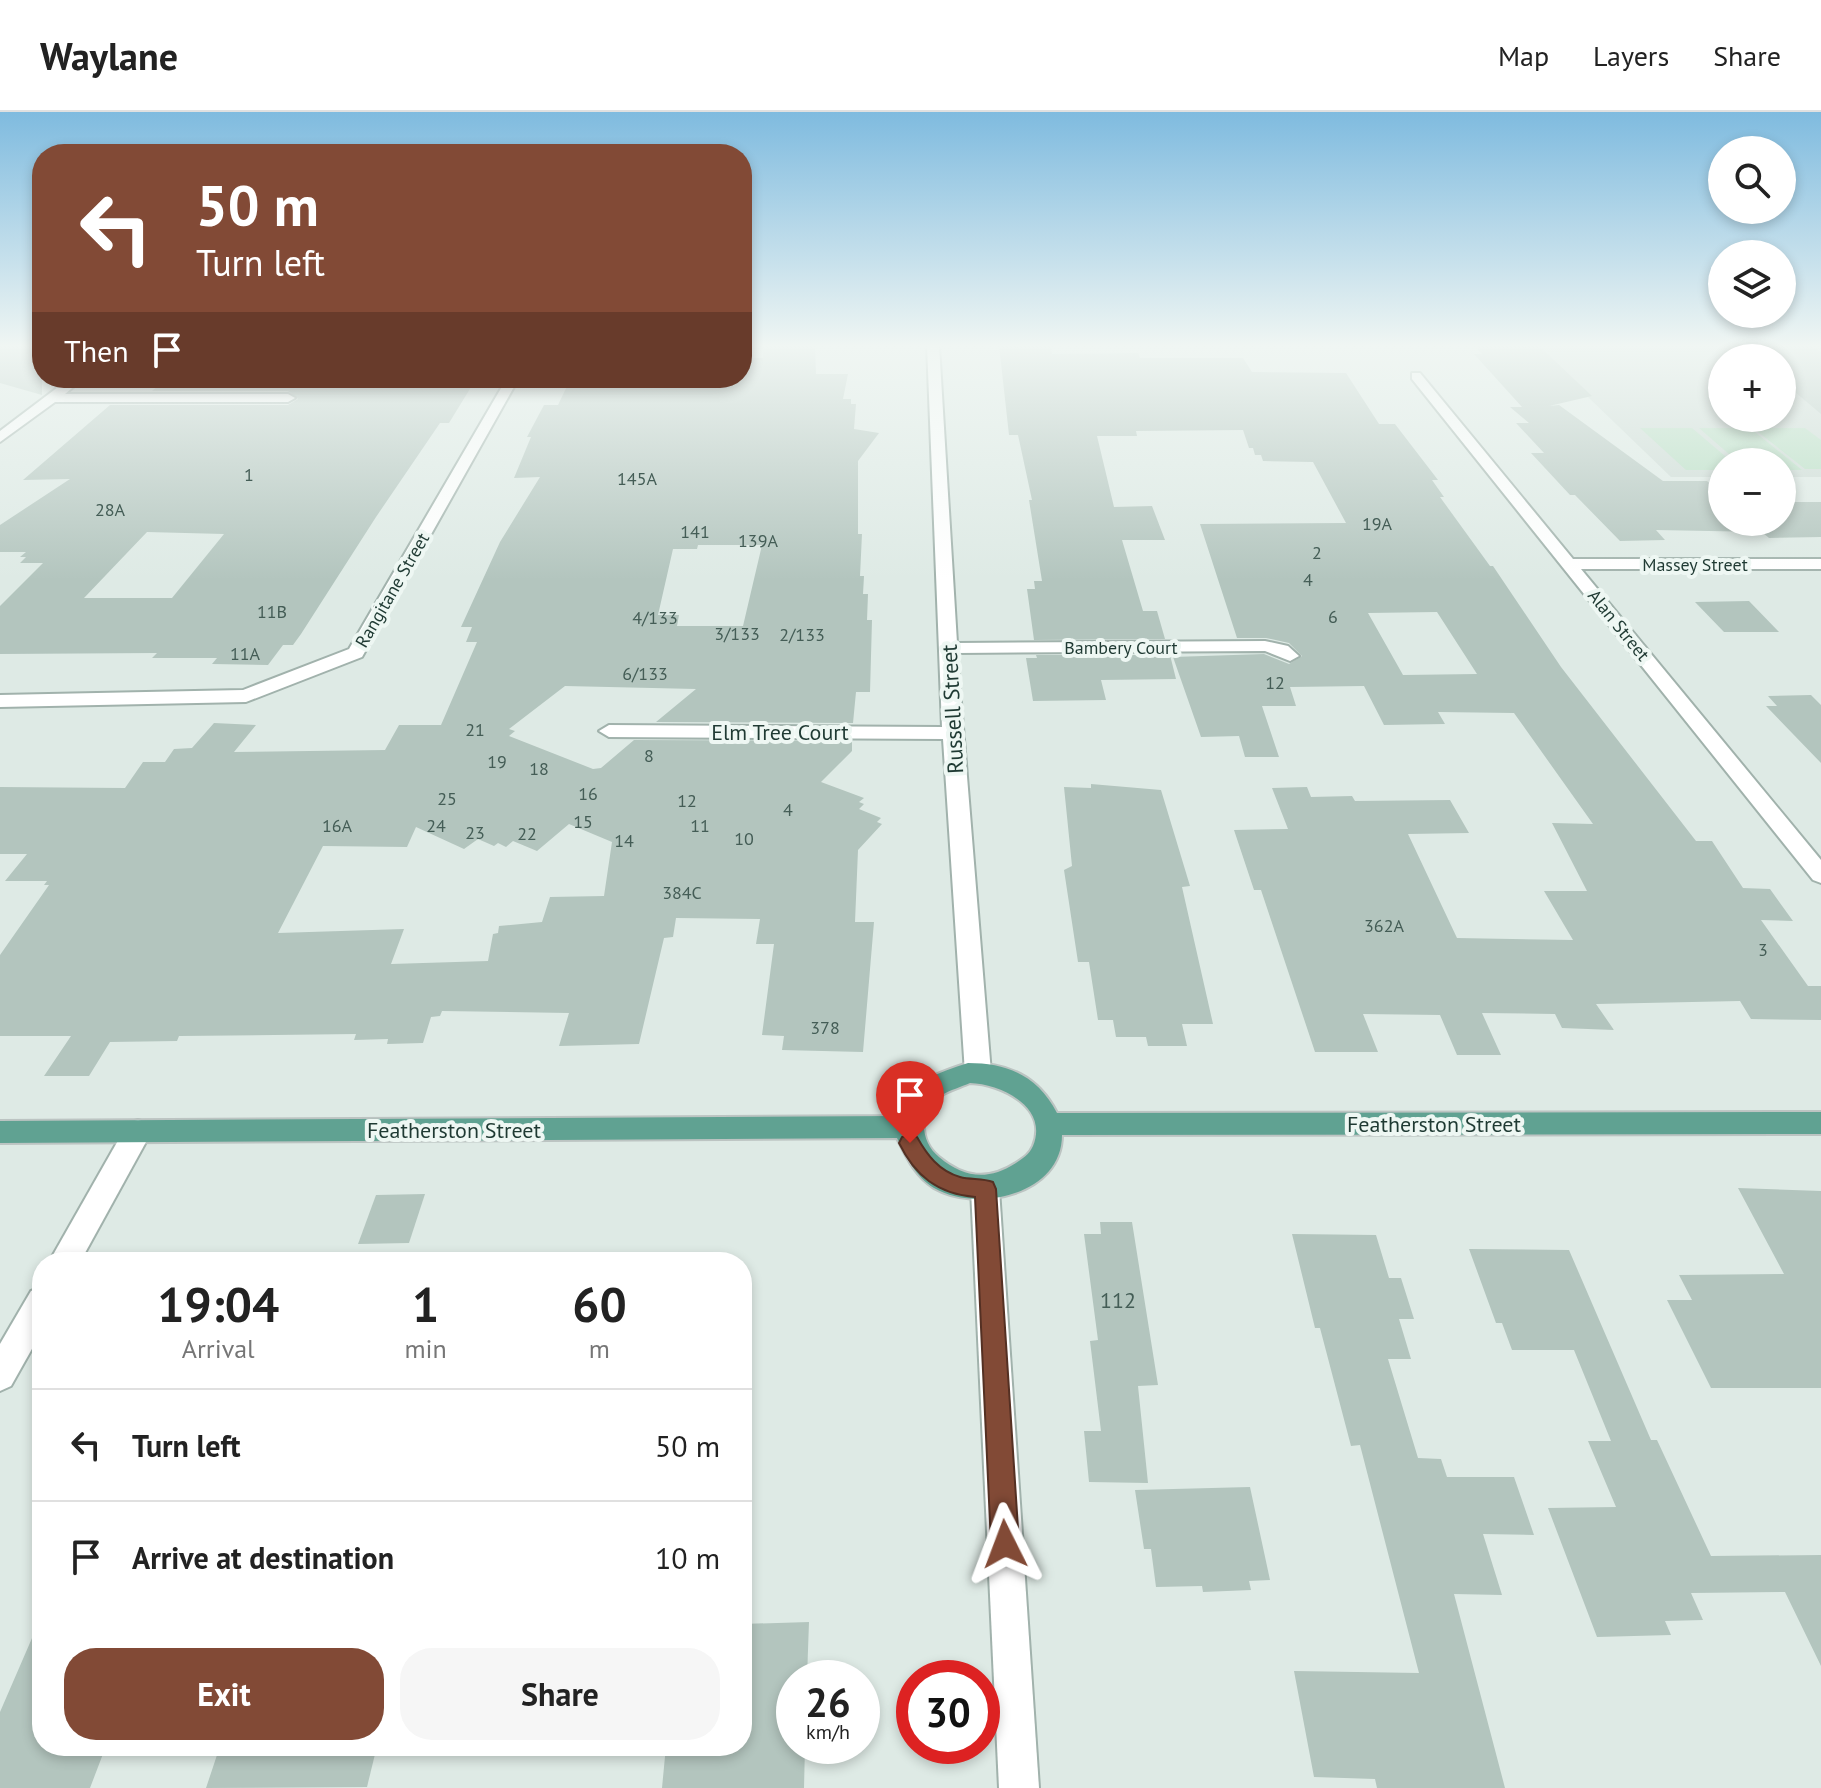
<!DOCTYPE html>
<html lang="en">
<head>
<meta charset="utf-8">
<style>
  :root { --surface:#fff; --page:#f6f6f6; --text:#222; --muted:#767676; --line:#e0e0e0; --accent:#824a36 }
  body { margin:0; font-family:"PT Sans",sans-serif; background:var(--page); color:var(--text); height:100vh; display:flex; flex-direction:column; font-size:30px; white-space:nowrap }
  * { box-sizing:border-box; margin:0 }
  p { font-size:26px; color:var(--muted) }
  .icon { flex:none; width:44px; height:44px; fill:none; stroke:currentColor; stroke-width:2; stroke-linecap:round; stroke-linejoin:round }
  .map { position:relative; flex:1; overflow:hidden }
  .panel { position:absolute; left:32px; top:1140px; width:720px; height:504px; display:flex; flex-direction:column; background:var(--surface); border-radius:32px; box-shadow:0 4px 12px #0003 }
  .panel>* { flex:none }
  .guide { position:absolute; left:32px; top:32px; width:720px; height:244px; border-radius:32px; box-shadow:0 4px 12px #0003; background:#824a36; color:#fff; overflow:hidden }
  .fabs { position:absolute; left:1708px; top:24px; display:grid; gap:16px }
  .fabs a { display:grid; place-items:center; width:88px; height:88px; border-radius:50%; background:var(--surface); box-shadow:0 4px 12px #0003; font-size:40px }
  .speed { position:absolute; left:776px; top:1548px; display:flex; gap:16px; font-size:40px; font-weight:700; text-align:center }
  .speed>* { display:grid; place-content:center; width:104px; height:104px; border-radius:50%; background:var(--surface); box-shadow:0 4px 12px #0003; line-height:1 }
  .speed small { font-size:20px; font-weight:400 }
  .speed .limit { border:12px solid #d22; background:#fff; color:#111 }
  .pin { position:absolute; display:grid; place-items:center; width:68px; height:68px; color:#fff; margin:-82px -34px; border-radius:50% 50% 50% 0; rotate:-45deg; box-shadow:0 0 8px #0007 }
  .pin .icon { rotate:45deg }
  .me { position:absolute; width:88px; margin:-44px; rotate:357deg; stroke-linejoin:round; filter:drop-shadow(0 0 6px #0008) }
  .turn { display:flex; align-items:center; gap:28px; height:168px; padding:0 32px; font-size:36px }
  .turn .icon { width:104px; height:104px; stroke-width:2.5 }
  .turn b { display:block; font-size:56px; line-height:68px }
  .then { display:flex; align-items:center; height:76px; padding:0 32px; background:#0003; gap:16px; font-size:30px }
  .eta { display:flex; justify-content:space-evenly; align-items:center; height:136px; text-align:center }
  .eta b { font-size:48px; font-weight:600; line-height:56px }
  .button { display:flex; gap:16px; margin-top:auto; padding:16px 32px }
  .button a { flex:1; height:92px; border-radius:32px; background:var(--accent); color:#fff; font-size:32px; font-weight:600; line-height:92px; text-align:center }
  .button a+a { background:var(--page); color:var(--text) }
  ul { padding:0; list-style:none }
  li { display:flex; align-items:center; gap:24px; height:112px; padding:0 32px; border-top:2px solid var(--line) }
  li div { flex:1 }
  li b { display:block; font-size:30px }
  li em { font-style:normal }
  header { display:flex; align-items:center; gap:48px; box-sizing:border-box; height:112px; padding:0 40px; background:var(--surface); border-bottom:2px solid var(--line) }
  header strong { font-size:38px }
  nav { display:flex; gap:44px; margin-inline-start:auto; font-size:28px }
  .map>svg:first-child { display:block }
  .built { fill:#ccdad4; fill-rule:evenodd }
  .green { fill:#b5ddc1 }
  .building { fill:#b3c5be; fill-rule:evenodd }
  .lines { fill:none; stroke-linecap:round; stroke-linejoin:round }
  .minor-casing { stroke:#a1b2ac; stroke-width:4 }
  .major-casing { stroke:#bcc4c2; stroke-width:4 }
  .minor { fill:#fff; fill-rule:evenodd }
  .major { fill:#60a292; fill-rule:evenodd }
  .route { fill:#824a36; stroke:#543023; stroke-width:2 }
  .labels { text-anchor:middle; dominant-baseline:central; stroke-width:8; stroke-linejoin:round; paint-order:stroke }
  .number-label { font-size:18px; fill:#445d56 }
  .far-street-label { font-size:18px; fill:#1f3a33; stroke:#eef7f3 }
  .street-label { font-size:22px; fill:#1f3a33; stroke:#eef7f3 }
  .near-number-label { font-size:22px; fill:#445d56 }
</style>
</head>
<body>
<header>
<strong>Waylane</strong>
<nav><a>Map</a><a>Layers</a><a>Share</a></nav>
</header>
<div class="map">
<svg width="1821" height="1676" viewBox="0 0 1821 1676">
  <rect width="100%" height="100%" fill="#deeae5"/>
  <!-- built -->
  <path class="built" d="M1534,233h287v132h-39v-15h-60v15h-51zM1722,246h60v60h-60z"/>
  <!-- green -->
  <g class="green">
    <polygon points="1640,316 1692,316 1732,350 1722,350 1722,358 1686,358"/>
    <polygon points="1699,316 1750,316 1802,358 1782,358 1782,350 1738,350"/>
    <polygon points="1753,316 1805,316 1821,328 1821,357 1805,357"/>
  </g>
  <!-- building -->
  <g class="building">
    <polygon points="0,233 42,233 42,283 0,271"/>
    <path d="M763,233h52l1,29h32l-5,25h8v5h5l-2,25 25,4 -21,28v73h4l-2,42h4l-1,18h5l-1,26h5l-2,72h-14l-3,31 -197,-1 40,-33 -131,-3 -56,43 6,2 -6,5 84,33 8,-1 33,-28 218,1v10l-31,31 43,16 -5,4 5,2 -5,5 22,9 -4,4 5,2 -24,26 -3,72h19l-11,130 -81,-2 2,-14 -22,-1 12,-91h-18l4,-25 -84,-1 -3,19 -9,1 -25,106 -80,2 10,-33 -127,-2 -2,5 -9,1 -8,26 -36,1 1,-5 -34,1 2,-6 -177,2 -2,5 -67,1 -21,34h-45l27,-40h-71v-81l49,-70h-5l3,-4h-42l22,-27h-27v-67l125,1 18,-26h22l9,-13 18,-1 22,-25 42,2 -22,27 151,-2 14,-25h42l36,-83h-11l6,-15h-11l39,-85 40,-65 -26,1 17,-41h-4l17,-32h14l12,-25 10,-2h162l2,-20h19zM698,433h64l-19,81h-66l2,-11h-21l15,-66h24zM569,712l43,18 -8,54 -54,1 -8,25 -43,4 -1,7 -5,1 -5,27 -97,3 13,-35 -126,4 45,-87 84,1 9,-20 48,22 14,-10 16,7 4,-3 8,4 7,-6 24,10z"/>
    <path d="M999,233h52l1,9 86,-1 2,5h103l9,14 94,1 33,51h16l43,56h-6l12,17h-4l50,69h3l68,101 135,174h16l31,47 27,1 23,32 -32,-1 47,66h13v34l-70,-1 -11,-18 -144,3 18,26 -52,-2 -7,-14 -73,-1 19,42h-44l-17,-40 -77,-1 15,38h-63l-54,-162h-7l-20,-60 54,-1 -16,-41 35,-1 4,10 41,-1 3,5 95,-1 19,33 -61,1 49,104 116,2 -29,-49h43l-35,-68 41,1 -79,-111 -76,-1 7,12 -61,1 -20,-39 -74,1 6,19h-34l17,51h-34l-6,-21 -38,1 -28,-80 91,-3 25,10 13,-8 -13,-13 -23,-5h-29l-37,-114 146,-1 -33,-61 -50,-1 -2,-6h-6l-2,-7h-4l-6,-18 -107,1 1,5h-40l17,71 38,-1 13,34h-43l21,71h14l8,28 -131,1 -7,-51h8l-1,-8h8l-13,-81h3l-14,-65h-9zM1437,500l40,62 -74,1 -35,-62z"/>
    <polygon points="1474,233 1538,233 1592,284 1549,294 1559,293 1663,369 1707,369 1722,383 1722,410 1782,410 1782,390 1821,390 1821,425 1769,426 1762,420 1656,418 1665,428 1620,429 1575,383 1570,383 1531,341 1544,341 1516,311 1529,311 1510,295 1522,295 1474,242 1482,242"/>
    <polygon points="1740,233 1809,233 1821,240 1821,302 1782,269 1782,246 1755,246"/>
    <path d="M167,266l309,1 -27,44h-9l-64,94 -75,117 -8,11h-10l-15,20 -56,-1 5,-6h-65l5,-5 -157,1v-48l43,-43h-23l6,-6h-6l6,-5h-26v-27l70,-46 -47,1 87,-75h178l10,-6 -10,-8h-136zM147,420l77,2 -52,64h-88z"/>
    <polygon points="1749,489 1779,520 1724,520 1695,490"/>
    <polygon points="1036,543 1170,543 1176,567 1101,568 1106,588 1033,589 1026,546 1037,546"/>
    <polygon points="1811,583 1821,593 1821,651 1766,594 1777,594 1768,584"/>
    <polygon points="1091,672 1161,678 1190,774 1182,775 1213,912 1182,912 1187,934 1148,934 1146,925 1116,925 1113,908 1098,908 1089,850 1078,850 1064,758 1072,754 1064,675 1091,676"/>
    <polygon points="1738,1076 1821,1079 1821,1276 1711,1276 1667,1188 1692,1188 1679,1163 1784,1162"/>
    <polygon points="425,1082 409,1131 358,1132 376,1083"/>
    <polygon points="1100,1110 1132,1110 1158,1273 1138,1274 1148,1371 1089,1370 1084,1319 1101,1319 1090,1229 1098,1228 1084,1122 1101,1122"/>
    <polygon points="1292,1122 1376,1123 1389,1166 1401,1166 1414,1207 1399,1207 1411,1247 1388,1247 1418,1346 1441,1347 1447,1365 1514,1365 1534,1423 1483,1422 1502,1483 1454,1482 1505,1676 1377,1676 1375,1667 1314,1665 1294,1559 1419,1561 1360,1333 1351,1334 1320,1216 1315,1216"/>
    <polygon points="1469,1137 1569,1138 1651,1328 1657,1328 1711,1444 1821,1443 1821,1554 1785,1480 1691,1481 1703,1508 1665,1509 1671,1523 1597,1525 1548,1396 1616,1395 1588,1329 1611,1329 1574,1238 1512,1238 1502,1211 1496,1211"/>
    <polygon points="1250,1375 1270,1468 1249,1469 1251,1478 1203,1480 1202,1474 1156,1475 1151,1437 1144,1437 1135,1378"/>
    <polygon points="42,1503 42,1634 106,1634 90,1676 0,1676 0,1600"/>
    <polygon points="809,1510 807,1566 794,1566 794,1634 805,1634 804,1676 662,1676 666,1634 742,1634 742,1512"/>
    <polygon points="220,1634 377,1634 367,1675 206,1676"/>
  </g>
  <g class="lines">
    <defs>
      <g id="minor">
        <polygon points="927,233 939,233 957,531 1265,529 1288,534 1299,544 1290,549 1265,539 957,541 991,961 987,968 978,971 969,968 965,961 943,627 609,625 599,619 609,613 942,615"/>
        <polygon points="1412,261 1420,261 1573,447 1821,447 1821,457 1581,457 1821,748 1821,771 1813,768 1412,267"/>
        <polygon points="70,266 84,266 65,282 288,282 295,286 288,290 55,290 0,330 0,319"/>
        <polygon points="507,266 519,266 362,545 246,590 0,595 0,583 243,578 349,537"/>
        <polygon points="138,1008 148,1011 152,1019 80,1150 49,1150 128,1011"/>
        <polygon points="985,1065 995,1068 999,1077 1039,1676 999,1676 971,1077 975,1068"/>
        <polygon points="42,1175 42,1219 11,1274 0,1279 0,1232 31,1179"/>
      </g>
      <path id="major" d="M968,951c40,0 70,13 89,50l764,-1v22l-759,1c0,60 -85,78 -128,53 -19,-12 -27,-30 -37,-50l-897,5v-22l898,-5c6,-33 42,-44 70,-53zM970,971c31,1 79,24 63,63 -4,9 -10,12 -17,17 -28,18 -52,15 -77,-6 -20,-16 -21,-48 3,-62 8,-5 19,-8 28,-12z"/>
    </defs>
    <!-- minor casing -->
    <use href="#minor" class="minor-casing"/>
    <!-- major casing -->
    <use href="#major" class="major-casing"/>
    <!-- minor -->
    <use href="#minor" class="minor"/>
    <!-- major -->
    <use href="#major" class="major"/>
  </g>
  <!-- sky -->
  <linearGradient id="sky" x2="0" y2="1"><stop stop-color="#7fbbdf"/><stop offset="0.5" stop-color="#f0f6f3"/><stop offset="1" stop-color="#f0f6f3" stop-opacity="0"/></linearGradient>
  <rect width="1821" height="468" fill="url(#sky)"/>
  <!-- route -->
  <path class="route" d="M910,1023l7,2c10,18 22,34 43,40 11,3 22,1 33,5l3,7 23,355 -4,10 -10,4 -10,-4 -4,-10 -16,-347c-37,-3 -60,-21 -76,-54l3,-6z"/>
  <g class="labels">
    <!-- number labels -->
    <g class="number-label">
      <text x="249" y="362">1</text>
      <text x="637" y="366">145A</text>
      <text x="110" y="397">28A</text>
      <text x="1377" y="411">19A</text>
      <text x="695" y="419">141</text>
      <text x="758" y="428">139A</text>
      <text x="1317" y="440">2</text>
      <text x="1308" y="467">4</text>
      <text x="272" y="499">11B</text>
      <text x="1333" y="504">6</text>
      <text x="655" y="505">4/133</text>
      <text x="737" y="521">3/133</text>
      <text x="802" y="522">2/133</text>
      <text x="245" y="541">11A</text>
      <text x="645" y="561">6/133</text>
      <text x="1275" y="570">12</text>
      <text x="475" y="617">21</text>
      <text x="649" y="643">8</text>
      <text x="497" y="649">19</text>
      <text x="539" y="656">18</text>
      <text x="588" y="681">16</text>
      <text x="447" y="686">25</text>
      <text x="687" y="688">12</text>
      <text x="788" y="697">4</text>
      <text x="583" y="709">15</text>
      <text x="337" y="713">16A</text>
      <text x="436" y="713">24</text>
      <text x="700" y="713">11</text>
      <text x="475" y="720">23</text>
      <text x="527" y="721">22</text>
      <text x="744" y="726">10</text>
      <text x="624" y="728">14</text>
      <text x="682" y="780">384C</text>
      <text x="1384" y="813">362A</text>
      <text x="1763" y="837">3</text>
      <text x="825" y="915">378</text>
    </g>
    <!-- far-street labels -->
    <g class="far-street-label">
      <text x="1695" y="452">Massey Street</text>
      <text transform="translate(392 478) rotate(-60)">Rangitane Street</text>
      <text transform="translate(1619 513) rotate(51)">Alan Street</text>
      <text x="1121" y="535">Bambery Court</text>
    </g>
    <!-- street labels -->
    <g class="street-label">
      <text transform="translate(952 597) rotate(-93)">Russell Street</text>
      <text x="780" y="620">Elm Tree Court</text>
      <text x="1434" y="1012">Featherston Street</text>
      <text x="454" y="1018">Featherston Street</text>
    </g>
    <!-- near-number labels -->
    <g class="near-number-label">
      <text x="1118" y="1188">112</text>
    </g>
  </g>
</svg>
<div class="fabs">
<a><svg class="icon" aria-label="search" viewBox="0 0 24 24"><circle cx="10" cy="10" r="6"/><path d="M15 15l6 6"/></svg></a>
<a><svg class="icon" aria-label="layers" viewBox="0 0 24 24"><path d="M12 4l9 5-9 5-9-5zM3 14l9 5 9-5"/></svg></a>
<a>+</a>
<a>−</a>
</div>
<div class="speed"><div>26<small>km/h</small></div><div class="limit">30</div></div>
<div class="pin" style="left:910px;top:1031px;background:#d93025"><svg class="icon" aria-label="arrive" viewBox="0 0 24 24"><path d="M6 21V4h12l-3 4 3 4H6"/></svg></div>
<svg class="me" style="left:1005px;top:1432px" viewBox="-20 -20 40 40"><path d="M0-17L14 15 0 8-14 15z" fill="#824a36" stroke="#fff" stroke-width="4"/></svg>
<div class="guide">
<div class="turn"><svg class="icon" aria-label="left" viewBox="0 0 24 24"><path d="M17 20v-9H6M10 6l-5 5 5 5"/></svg><div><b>50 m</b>Turn left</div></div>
<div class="then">Then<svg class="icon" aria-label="arrive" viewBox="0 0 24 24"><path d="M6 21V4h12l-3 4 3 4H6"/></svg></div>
</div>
<section class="panel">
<div class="eta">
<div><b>19:04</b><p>Arrival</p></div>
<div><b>1</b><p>min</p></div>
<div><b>60</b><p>m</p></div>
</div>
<ul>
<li><svg class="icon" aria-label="left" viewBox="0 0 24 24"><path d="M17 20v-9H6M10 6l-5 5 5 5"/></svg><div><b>Turn left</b></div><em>50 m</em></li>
<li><svg class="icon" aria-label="arrive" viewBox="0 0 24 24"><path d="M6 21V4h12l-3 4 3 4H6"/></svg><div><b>Arrive at destination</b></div><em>10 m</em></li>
</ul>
<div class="button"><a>Exit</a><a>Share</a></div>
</section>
</div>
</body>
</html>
